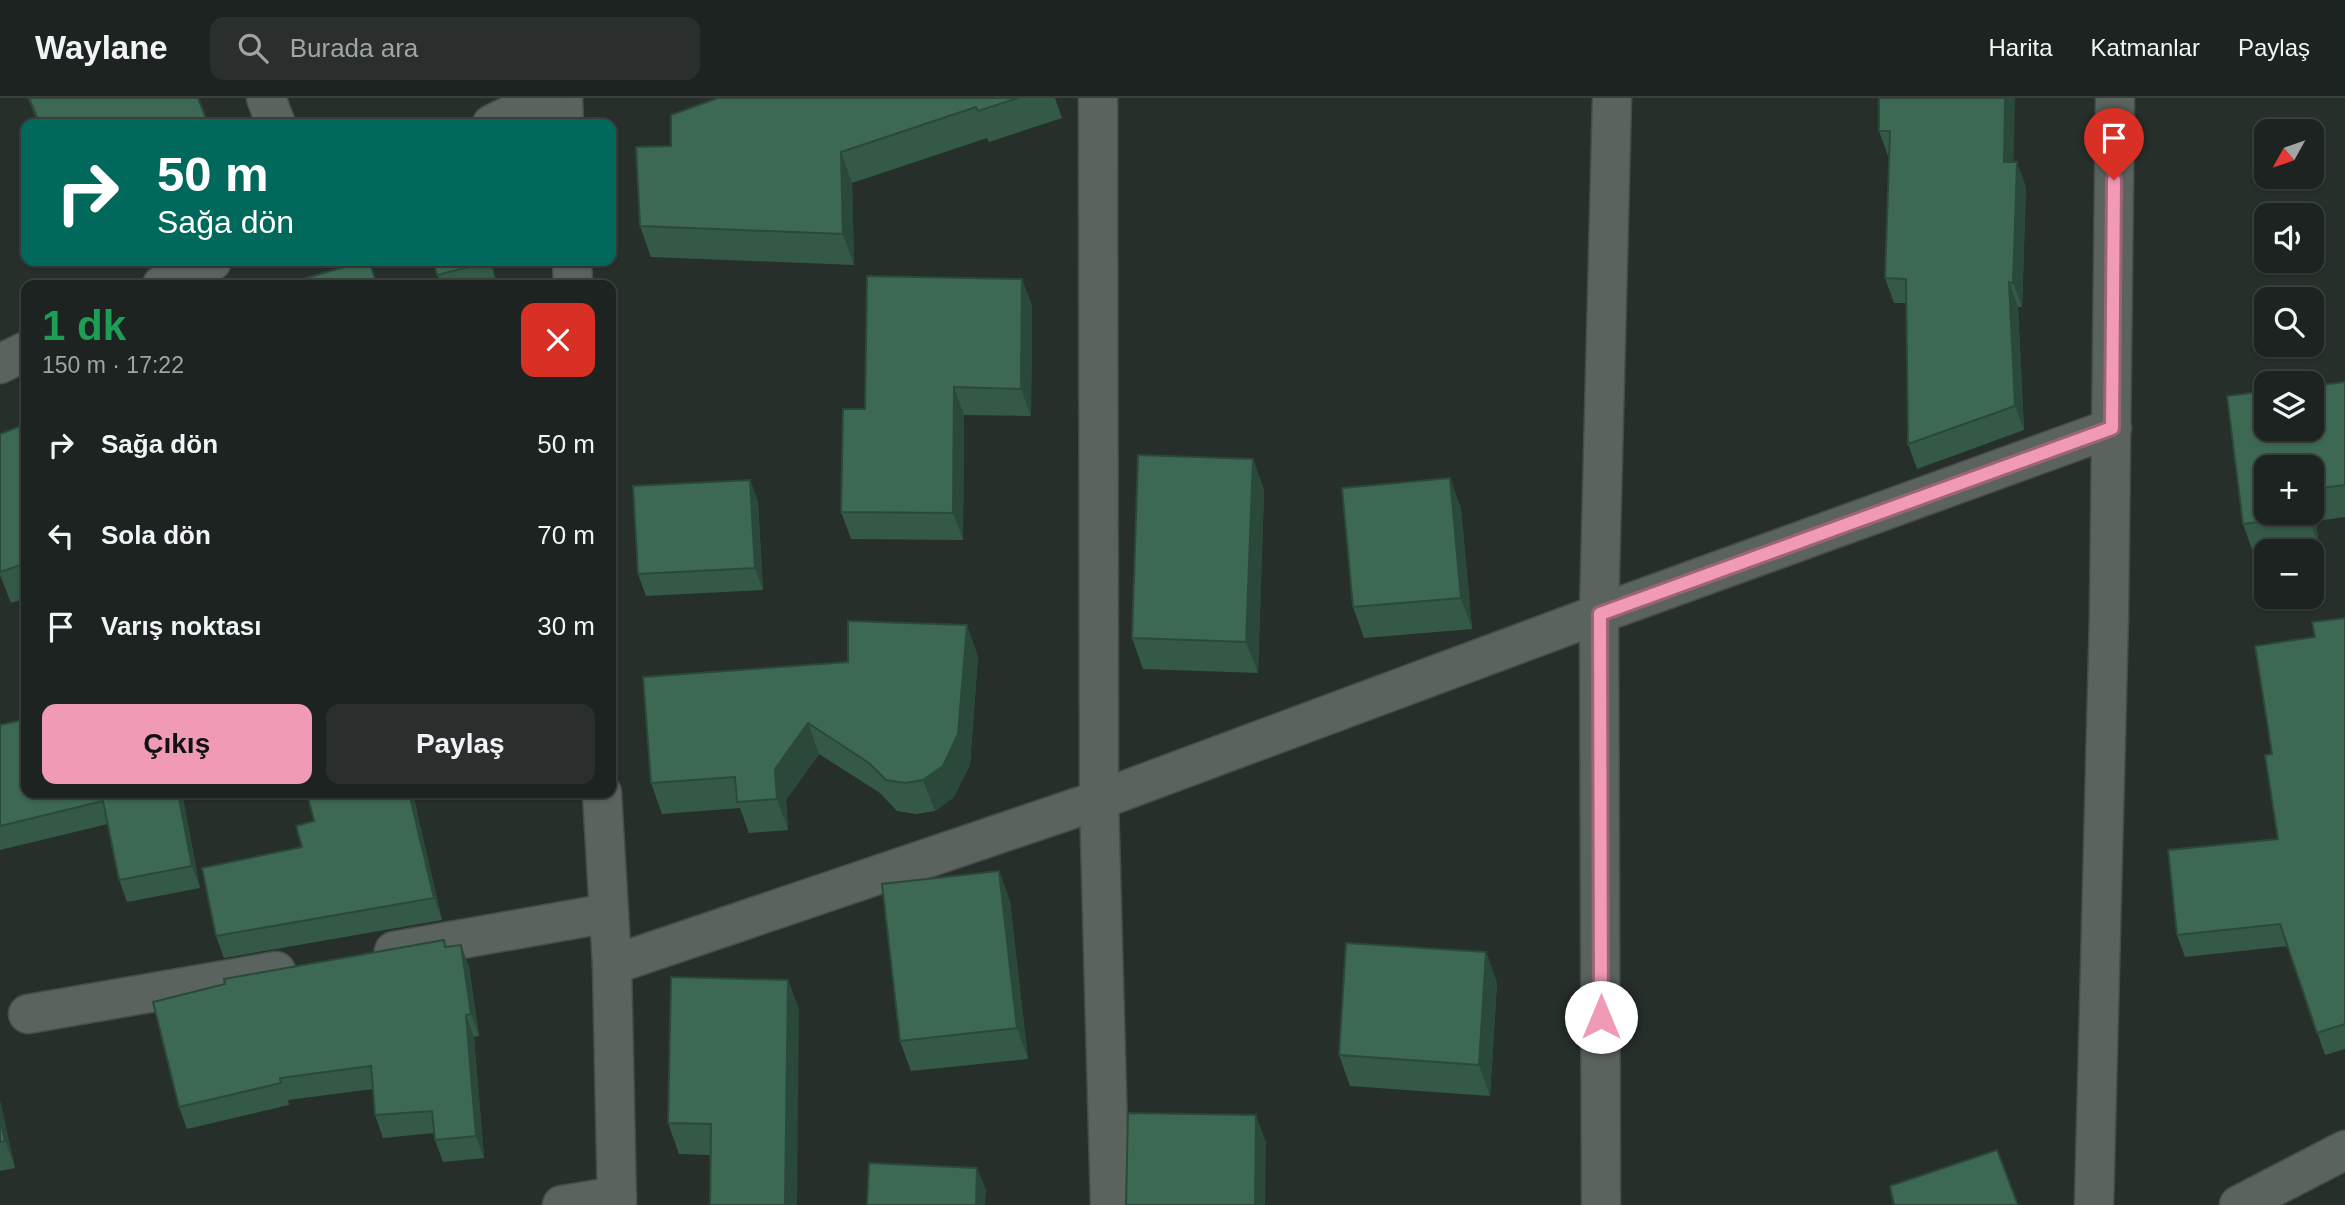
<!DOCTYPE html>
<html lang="tr">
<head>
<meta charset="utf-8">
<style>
  :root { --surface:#1d2320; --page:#2a2f2d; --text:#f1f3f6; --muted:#a0a4a5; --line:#3b403e; --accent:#f09ab6 }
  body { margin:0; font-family:Arial,sans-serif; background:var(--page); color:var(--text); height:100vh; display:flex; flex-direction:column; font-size:26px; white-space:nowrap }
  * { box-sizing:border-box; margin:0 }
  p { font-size:23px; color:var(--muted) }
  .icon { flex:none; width:38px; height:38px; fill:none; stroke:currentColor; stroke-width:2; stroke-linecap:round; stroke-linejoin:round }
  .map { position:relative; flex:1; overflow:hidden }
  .drawer { position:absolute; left:21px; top:182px; width:595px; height:518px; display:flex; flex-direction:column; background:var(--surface); border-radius:14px; box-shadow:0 2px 5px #0004,0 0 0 2px var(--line) }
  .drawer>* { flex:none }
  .hud { position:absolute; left:21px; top:21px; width:595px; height:147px; border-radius:14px; box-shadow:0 2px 5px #0004,0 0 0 2px var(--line); background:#00695c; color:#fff; overflow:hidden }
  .needle { width:46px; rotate:230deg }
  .controls { position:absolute; left:2254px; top:21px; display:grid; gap:14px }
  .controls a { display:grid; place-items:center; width:70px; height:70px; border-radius:14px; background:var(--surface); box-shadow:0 2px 5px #0004,0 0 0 2px var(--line); font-size:35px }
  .pin { position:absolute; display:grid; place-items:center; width:60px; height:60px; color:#fff; margin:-72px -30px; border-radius:50% 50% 50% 0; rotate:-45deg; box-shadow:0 0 7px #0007 }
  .pin .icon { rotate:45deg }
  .me { position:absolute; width:77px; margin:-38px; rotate:0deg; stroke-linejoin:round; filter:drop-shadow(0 0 5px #0008) }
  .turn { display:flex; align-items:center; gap:24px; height:147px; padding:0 21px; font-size:32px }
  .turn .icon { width:91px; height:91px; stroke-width:2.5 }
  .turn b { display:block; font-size:49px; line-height:60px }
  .round { display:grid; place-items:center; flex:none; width:74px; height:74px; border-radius:14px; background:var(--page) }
  .headline { display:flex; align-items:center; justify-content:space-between; height:119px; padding:0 21px }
  h1 { font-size:42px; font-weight:800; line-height:52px; color:#1e9e55 }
  .cta { display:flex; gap:14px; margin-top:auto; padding:14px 21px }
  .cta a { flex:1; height:80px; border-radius:14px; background:var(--accent); color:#111; font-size:28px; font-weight:800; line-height:80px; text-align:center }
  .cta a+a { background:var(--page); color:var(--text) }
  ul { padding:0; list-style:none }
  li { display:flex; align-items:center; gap:21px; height:91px; padding:0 21px }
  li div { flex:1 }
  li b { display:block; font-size:26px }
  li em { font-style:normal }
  header { display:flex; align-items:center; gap:42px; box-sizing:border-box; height:98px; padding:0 35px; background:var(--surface); border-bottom:2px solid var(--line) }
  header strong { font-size:33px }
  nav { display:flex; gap:38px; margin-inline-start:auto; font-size:24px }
  .search { width:490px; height:63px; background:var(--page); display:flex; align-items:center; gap:18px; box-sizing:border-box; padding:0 24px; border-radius:14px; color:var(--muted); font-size:26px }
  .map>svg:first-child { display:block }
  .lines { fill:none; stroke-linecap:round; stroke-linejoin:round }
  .street-casing { stroke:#464c49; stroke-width:41 }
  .secondary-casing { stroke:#464c49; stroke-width:41 }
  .street { stroke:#5a635e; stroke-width:38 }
  .secondary { stroke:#5a635e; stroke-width:38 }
  .wall { fill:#345947; fill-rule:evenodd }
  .shaded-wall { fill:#2b493a }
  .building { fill:#3d6853; stroke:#2b493a; stroke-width:2 }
  .route-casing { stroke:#9c6476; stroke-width:18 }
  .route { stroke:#f09ab6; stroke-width:12 }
</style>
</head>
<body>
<header>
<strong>Waylane</strong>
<div class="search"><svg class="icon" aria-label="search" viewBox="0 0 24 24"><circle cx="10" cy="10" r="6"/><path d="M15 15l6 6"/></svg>Burada ara</div>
<nav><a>Harita</a><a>Katmanlar</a><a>Paylaş</a></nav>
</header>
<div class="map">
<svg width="2345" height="1107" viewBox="0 0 2345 1107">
  <rect width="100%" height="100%" fill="#272f2b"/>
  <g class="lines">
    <defs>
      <g id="street">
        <polyline points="266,0 276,26"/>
        <polyline points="563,0 564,26"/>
        <polyline points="1098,0 1099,702 1110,1107"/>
        <polyline points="572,163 573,187"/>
        <polyline points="602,695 612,867 617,1107"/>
        <polyline points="394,853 609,815"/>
        <polyline points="612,867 1099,702 1599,516 2112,330"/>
        <polyline points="28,916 276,873"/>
        <polyline points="562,1107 617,1098"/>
        <polyline points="1601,1107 1599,516 1612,0"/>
        <polyline points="2094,1107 2109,516 2115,0"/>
        <polyline points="2239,1107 2345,1052"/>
      </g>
      <g id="secondary">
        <polyline points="492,26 546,0"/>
        <polyline points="162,187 212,163"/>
        <polyline points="0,266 26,253"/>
      </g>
    </defs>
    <!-- street casing -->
    <use href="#street" class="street-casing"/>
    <!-- secondary casing -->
    <use href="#secondary" class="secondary-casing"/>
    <!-- street -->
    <use href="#street" class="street"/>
    <!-- secondary -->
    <use href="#secondary" class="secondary"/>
  </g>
  <!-- wall -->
  <g class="wall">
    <polygon points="28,0 198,0 208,26 38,26"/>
    <polygon points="718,0 1055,0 1062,20 989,44 987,40 852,85 854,167 651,159 640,128 671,48"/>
    <polygon points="1879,0 2013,64 2026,89 2022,209 2018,209 2024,332 1917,371 1908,346 1906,205 1894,205 1885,180 1890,58 1888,58 1879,33"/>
    <polygon points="433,163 491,163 497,186 491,187 441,187"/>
    <polygon points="1022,181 1032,208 1031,318 964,317 963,442 851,441 841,414 865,311"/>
    <path d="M2345,284v135l-29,4 3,26 -37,4h-16v2l-12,2 -11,-31zM2312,369v46h-46z"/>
    <polygon points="26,326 26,500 11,505 0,477 0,336"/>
    <polygon points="1253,361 1264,392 1258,575 1143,571 1132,540"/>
    <polygon points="1450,380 1461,411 1472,531 1364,540 1353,509"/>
    <polygon points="750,382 758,404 763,492 646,498 638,476"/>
    <polygon points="2345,520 2345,951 2325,957 2288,848 2185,859 2177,837 2278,741 2272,656 2315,539"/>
    <polygon points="978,558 970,667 954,699 935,713 916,716 897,713 880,695 819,656 786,702 788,732 749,735 740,710 662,716 651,685"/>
    <polygon points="0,627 26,695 182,695 200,790 127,804 119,782 108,726 0,752"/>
    <polygon points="307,695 424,695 425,698 414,701 442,822 224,860 216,838 302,749 314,723"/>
    <polygon points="999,773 1010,804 1028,961 911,973 900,943"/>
    <polygon points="461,847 469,869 479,938 474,939 484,1060 443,1064 435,1042 434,1035 383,1040 375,1017 373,991 288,1002 289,1007 187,1031 179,1009 446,849"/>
    <polygon points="1486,854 1497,885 1490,998 1350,988 1339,957"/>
    <polygon points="788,882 799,912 710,1057 679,1056 668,1025"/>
    <polygon points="0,1003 15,1070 0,1073"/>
  </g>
  <!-- shaded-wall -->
  <g class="shaded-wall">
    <polygon points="2005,0 2015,0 2013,89 2004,64"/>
    <polygon points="841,54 852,85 854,167 843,136"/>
    <polygon points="2017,64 2026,89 2022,209 2013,185"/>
    <polygon points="489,163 491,163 497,186 489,164"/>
    <polygon points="1022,181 1032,208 1031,318 1021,291"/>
    <polygon points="2009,184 2018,209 2024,332 2015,308"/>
    <polygon points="954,289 964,317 963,442 953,415"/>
    <polygon points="1253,361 1264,392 1258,575 1246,544"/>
    <polygon points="1450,380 1461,411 1472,531 1461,500"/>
    <polygon points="750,382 758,404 763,492 755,470"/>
    <polygon points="2312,412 2316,423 2319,449 2308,418 2307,415 2312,415"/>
    <polygon points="967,527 978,558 970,667 954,699 935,713 923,682"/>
    <polygon points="808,625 819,656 786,702 788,732 777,701 775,671"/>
    <polygon points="178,695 182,695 200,790 192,768"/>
    <polygon points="409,695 411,695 414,701 442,822 434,800"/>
    <polygon points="999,773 1010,804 1028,961 1017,930"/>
    <polygon points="461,847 469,869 479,938 471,916"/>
    <polygon points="1486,854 1497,885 1490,998 1479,967"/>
    <polygon points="788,882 799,912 797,1107 785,1107"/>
    <polygon points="466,917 474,939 484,1060 476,1038"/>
    <polygon points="0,1003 15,1070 5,1043 0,1021"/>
    <polygon points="1256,1017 1266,1044 1265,1107 1255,1107"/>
    <polygon points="977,1070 986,1092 985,1107 976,1107"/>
  </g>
  <!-- building -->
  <g class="building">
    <polygon points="29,0 198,0 208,26 40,26"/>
    <polygon points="718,0 1018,0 978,13 976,9 841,54 843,136 640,128 636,49 671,48 671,17"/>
    <polygon points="1879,0 2005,0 2004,64 2017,64 2013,185 2009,184 2015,308 1908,346 1906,181 1885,180 1890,33 1879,33"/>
    <polygon points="365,163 369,163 377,187 290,187 289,185"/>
    <polygon points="433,163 489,163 489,164 437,177"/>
    <polygon points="867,178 1022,181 1021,291 954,289 953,415 841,414 843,311 865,311"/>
    <polygon points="2345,284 2345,387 2312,391 2312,369 2266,369 2266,415 2307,415 2308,418 2243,426 2227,298 2266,293 2266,331 2312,331 2312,288"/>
    <polygon points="26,326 26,465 0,474 0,336"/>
    <polygon points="1138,357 1253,361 1246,544 1132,540"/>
    <polygon points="1450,380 1461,500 1353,509 1342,390"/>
    <polygon points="750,382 755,470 638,476 633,388"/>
    <polygon points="2345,520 2345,926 2317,935 2280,826 2177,837 2168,752 2278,741 2265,657 2272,656 2255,548 2315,539 2312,524"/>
    <polygon points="848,523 967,527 958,636 943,668 923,682 905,685 886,682 869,665 808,625 775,671 777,701 737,704 735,679 651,685 643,579 848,564"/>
    <polygon points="26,621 26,695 178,695 192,768 119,782 103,703 0,728 0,627"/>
    <polygon points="307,695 409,695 434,800 216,838 202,770 302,749 296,728 314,723"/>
    <polygon points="999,773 1017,930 900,943 882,786"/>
    <polygon points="444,842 445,849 461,847 471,916 466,917 476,1038 435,1042 432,1013 375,1017 371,968 280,980 281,985 179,1009 153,904 225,886 224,881"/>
    <polygon points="1346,845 1486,854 1479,967 1339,957"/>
    <polygon points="671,879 788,882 785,1107 710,1107 711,1026 668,1025"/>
    <polygon points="1128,1015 1256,1017 1255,1107 1126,1107"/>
    <polygon points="0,1021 5,1043 0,1044"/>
    <polygon points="1997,1052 2018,1107 1894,1107 1890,1088"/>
    <polygon points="869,1065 977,1070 976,1107 867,1107"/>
  </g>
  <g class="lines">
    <defs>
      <polyline id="route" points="1601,919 1600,516 2112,330 2114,82"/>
    </defs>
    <!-- route casing -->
    <use href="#route" class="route-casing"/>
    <!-- route -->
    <use href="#route" class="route"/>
  </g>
</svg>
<div class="controls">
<a><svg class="needle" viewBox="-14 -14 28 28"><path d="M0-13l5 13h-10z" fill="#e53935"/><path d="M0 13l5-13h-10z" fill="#a0a4a5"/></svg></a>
<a><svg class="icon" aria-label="sound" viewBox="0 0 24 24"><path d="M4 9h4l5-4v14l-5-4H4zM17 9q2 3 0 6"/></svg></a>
<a><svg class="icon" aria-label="search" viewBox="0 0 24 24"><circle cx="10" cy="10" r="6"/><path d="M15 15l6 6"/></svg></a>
<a><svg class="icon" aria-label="layers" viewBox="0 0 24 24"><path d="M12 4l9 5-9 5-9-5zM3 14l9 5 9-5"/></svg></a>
<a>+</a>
<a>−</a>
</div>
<div class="pin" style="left:2114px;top:82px;background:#d93025"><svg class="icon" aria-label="arrive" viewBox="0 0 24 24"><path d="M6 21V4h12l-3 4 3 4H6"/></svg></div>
<svg class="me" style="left:1601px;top:919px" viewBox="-20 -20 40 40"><circle r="19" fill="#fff"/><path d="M0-13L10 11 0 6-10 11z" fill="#f09ab6"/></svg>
<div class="hud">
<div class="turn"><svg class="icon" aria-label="right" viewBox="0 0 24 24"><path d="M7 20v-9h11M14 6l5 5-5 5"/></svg><div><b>50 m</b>Sağa dön</div></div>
</div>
<section class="drawer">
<div class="headline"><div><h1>1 dk</h1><p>150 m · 17:22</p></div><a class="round" style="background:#d93025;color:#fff"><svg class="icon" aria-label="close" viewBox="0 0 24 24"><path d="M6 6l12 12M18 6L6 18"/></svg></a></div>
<ul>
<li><svg class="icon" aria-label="right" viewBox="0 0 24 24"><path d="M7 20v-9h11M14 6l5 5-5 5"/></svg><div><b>Sağa dön</b></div><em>50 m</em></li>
<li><svg class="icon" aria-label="left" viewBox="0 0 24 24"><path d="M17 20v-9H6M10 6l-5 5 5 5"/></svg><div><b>Sola dön</b></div><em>70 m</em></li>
<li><svg class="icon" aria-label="arrive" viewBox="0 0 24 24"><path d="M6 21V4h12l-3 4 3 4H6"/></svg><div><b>Varış noktası</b></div><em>30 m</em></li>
</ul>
<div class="cta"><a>Çıkış</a><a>Paylaş</a></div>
</section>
</div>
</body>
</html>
